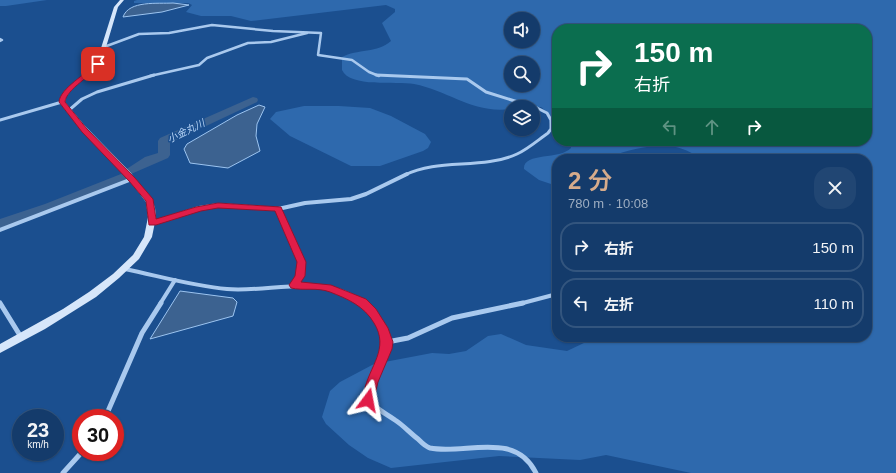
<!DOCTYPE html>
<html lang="ja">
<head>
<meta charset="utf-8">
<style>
  :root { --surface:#143b6b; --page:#214673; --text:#f1f3f6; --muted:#9dadc1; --line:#33557e; --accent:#d6ab8b }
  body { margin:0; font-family:Arial,"Noto Sans JP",sans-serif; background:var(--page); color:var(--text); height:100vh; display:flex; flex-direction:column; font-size:15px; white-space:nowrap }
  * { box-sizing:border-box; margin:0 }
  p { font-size:13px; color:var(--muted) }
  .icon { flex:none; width:22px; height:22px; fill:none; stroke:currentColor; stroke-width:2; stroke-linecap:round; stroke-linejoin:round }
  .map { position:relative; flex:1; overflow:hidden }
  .details { position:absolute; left:552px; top:154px; width:320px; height:188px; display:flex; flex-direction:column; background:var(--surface); border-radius:16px; box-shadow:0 1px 3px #0004,0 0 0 1px var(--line) }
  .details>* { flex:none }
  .hud { position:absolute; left:552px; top:24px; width:320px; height:122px; border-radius:16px; box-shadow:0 1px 3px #0004,0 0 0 1px var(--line); background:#0b6e4f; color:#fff; overflow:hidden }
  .controls { position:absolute; left:504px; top:12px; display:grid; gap:8px }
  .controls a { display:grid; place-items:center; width:36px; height:36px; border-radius:50%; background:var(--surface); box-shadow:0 1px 3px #0004,0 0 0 1px var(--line); font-size:20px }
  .speed { position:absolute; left:12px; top:409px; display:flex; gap:8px; font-size:20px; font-weight:700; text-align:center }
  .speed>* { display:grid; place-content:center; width:52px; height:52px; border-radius:50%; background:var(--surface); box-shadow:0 1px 3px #0004,0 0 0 1px var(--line); line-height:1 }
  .speed small { font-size:10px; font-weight:400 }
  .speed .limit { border:6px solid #d22; background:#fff; color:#111 }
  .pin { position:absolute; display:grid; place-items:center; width:34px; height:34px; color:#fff; margin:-17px; border-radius:8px; box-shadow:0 2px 6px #0006 }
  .me { position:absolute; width:44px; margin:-22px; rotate:13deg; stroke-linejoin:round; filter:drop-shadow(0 0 3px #0008) }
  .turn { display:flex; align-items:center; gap:14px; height:84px; padding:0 16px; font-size:18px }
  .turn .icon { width:52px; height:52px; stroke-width:2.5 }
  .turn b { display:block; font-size:28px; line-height:34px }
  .lanes { display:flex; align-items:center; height:38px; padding:0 16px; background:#0003; justify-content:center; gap:20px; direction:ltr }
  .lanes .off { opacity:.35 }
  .round { display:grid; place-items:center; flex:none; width:42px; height:42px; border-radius:16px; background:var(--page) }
  .summary { display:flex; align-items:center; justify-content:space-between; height:68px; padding:0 16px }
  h1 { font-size:24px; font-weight:600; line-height:30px; color:var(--accent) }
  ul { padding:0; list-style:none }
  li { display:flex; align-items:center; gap:12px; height:50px; margin:0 8px 6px; padding:0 8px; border:2px solid var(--line); border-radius:16px }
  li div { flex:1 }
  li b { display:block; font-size:15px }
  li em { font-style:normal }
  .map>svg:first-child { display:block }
  .green { fill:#2e69ad; fill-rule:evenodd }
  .water { fill:#3c6290; stroke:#9cc4f0 }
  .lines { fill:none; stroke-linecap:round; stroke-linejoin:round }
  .river { fill:#3c6290; fill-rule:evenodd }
  .street-far3 { stroke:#a9c9ee; stroke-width:2.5 }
  .street-far2 { stroke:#a9c9ee; stroke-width:3 }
  .street-far1 { stroke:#a9c9ee; stroke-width:4 }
  .street { stroke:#a9c9ee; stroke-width:5 }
  .secondary { fill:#d6e6fa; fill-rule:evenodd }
  .route { fill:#e11d48; stroke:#92132f }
  .labels { text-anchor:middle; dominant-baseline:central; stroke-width:3; stroke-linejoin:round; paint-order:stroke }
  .far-water-label { font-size:10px; font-style:italic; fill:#b5d3f5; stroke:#1b4f8f }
</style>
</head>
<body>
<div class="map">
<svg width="896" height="473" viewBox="0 0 896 473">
  <rect width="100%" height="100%" fill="#1b4f8f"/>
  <!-- green -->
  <g class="green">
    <polygon points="0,0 47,0 6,6 0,6"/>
    <path d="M137,0h759v473h-205l-85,-18 -26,5 -81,-4 -108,12 -23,-10 -19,-13 -23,-21 -4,-7 8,-26 10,-9 34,-18 58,-11 17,1 17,-3 22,-15 13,-2 25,11 41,6 19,-9 6,-5h275v-48l5,-4 -2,-14 -3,-6v-106h-167c-25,-22 -61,-12 -89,-3l-3,3h-51v27l-18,-6 -15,-11c-1,-17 36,-9 47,-21l-1,-7h297v-112h-310v102c-7,-3 -9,-11 -9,-18l-7,-6h-30v2c-39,5 -61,-18 -97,-25 -18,-3 -64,4 -72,-14v-13c15,-8 36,-4 49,-16l-9,-18 13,-11v-3l-9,-4 -135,16 -20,-5h-30l-15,-4 6,-7 -4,-2h-54v-2zM511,19h22v22h-22zM511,63h22v22h-22z"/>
    <polygon points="304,106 339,106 370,108 391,116 425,134 431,142 428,148 423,151 380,166 351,166 290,136 270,119 276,112"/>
  </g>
  <!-- water -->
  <g class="water">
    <path d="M173,3l16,2 -27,7 -39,5c6,-17 35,-13 50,-14z"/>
    <polygon points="259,105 265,107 257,124 256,136 260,151 228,168 190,163 184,149 187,144 237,115"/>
    <polygon points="180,291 233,298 237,302 233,316 150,339"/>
  </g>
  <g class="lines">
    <!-- river -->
    <g class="river">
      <polygon points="253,97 257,98 258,100 257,102 170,143 170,155 168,158 131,174 125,170 145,157 158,153 158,141 160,138"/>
      <polygon points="121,174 126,175 128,178 126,181 55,210 0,228 0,219 45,204"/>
    </g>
    <!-- street-far3 -->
    <g class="street-far3">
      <polyline points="0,39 2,40 0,41"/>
      <polyline points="104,47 139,34 169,33 212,25 273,31 321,33 318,55 352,60 369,72 379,76"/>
      <polyline points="150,76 199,65 207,58 248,43 271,42 307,33"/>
    </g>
    <!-- street-far2 -->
    <g class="street-far2">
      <path d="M376,75l91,4 19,13 51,16 10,5 4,7v9l-3,4c-10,7 -20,16 -31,21 -35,16 -79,4 -112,21"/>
      <polyline points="68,111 82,99 97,92 154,75"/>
      <polyline points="0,120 62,102"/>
    </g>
    <!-- street-far1 -->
    <g class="street-far1">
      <polyline points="278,209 301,262 300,276 294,285"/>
      <polyline points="153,223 199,208 218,205 278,209 305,203 351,199 366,194 407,174"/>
      <polyline points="0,230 132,179"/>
      <path d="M125,269c34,7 68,17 102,20 43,4 100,-17 137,15"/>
      <polyline points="160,304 175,280"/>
      <polyline points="519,304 557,294"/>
    </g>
    <!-- street -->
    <g class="street">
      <polyline points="0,303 21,337"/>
      <path d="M363,303l21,26 3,13 -2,12 -13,28 -4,18c8,9 17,13 27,20 8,5 15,13 23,19 4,4 8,8 12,9 35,7 85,-18 106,25"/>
      <polyline points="387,342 408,338 452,318 523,303"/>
      <polyline points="105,418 142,333 161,303"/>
      <polyline points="63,473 82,452"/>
    </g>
    <!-- secondary -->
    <polygon class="secondary" points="120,0 124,0 118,7 101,64 73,88 66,97 65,102 85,126 131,173 153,202 155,208 156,217 152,237 139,259 119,278 96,297 45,329 0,353 0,344 63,309 89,292 113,274 133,255 144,237 148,217 146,202 126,176 81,129 59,102 65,91 96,64 114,7"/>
  </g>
  <!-- route -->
  <path class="route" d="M96,63l5,1c-8,11 -35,25 -36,38l22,27 48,49 18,21 3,20 40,-12 22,-4 63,4 25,55 -1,14 -4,6 30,3 35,14 10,10 12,19 5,14 -1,7 -14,33 -5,21 -5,2 -4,-2c-2,-4 -1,-7 0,-11 5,-26 26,-43 10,-69 -10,-17 -26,-24 -44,-31 -13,-5 -27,-1 -39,-4l-2,-3 6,-9 2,-14 -22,-51 -57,-3 -17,3 -45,14h-7l-3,-24 -17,-20 -47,-49 -23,-30c1,-14 28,-28 37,-39z"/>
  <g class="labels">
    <!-- far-water labels -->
    <g class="far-water-label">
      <text transform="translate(186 131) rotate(-26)">小金丸川</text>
    </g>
  </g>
</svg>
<div class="controls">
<a><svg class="icon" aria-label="sound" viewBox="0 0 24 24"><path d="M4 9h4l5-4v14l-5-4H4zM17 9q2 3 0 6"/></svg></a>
<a><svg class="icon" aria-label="search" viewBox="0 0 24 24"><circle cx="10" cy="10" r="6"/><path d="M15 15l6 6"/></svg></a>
<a><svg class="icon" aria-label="layers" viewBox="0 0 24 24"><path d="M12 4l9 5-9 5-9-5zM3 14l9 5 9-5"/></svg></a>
</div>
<div class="speed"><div>23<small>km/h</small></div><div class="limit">30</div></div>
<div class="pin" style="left:98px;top:64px;background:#d93025"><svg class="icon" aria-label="arrive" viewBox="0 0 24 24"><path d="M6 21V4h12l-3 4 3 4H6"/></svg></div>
<svg class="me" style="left:368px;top:400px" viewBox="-20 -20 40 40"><path d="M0-17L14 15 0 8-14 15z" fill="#e11d48" stroke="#fff" stroke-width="4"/></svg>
<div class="hud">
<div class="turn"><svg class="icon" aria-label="right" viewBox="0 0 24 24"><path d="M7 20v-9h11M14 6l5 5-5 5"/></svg><div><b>150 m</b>右折</div></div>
<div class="lanes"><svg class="icon off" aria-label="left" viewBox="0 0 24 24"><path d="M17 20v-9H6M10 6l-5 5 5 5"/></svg><svg class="icon off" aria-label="ahead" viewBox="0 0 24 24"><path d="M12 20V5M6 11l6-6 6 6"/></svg><svg class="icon" aria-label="right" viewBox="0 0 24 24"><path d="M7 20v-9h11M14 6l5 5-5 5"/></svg></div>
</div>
<section class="details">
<div class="summary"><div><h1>2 分</h1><p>780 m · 10:08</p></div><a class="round"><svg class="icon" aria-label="close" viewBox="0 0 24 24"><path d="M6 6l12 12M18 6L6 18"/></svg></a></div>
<ul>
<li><svg class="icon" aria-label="right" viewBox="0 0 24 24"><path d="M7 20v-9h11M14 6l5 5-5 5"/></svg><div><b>右折</b></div><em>150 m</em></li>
<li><svg class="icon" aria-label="left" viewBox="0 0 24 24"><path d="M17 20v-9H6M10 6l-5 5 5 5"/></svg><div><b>左折</b></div><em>110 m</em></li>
</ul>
</section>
</div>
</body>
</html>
